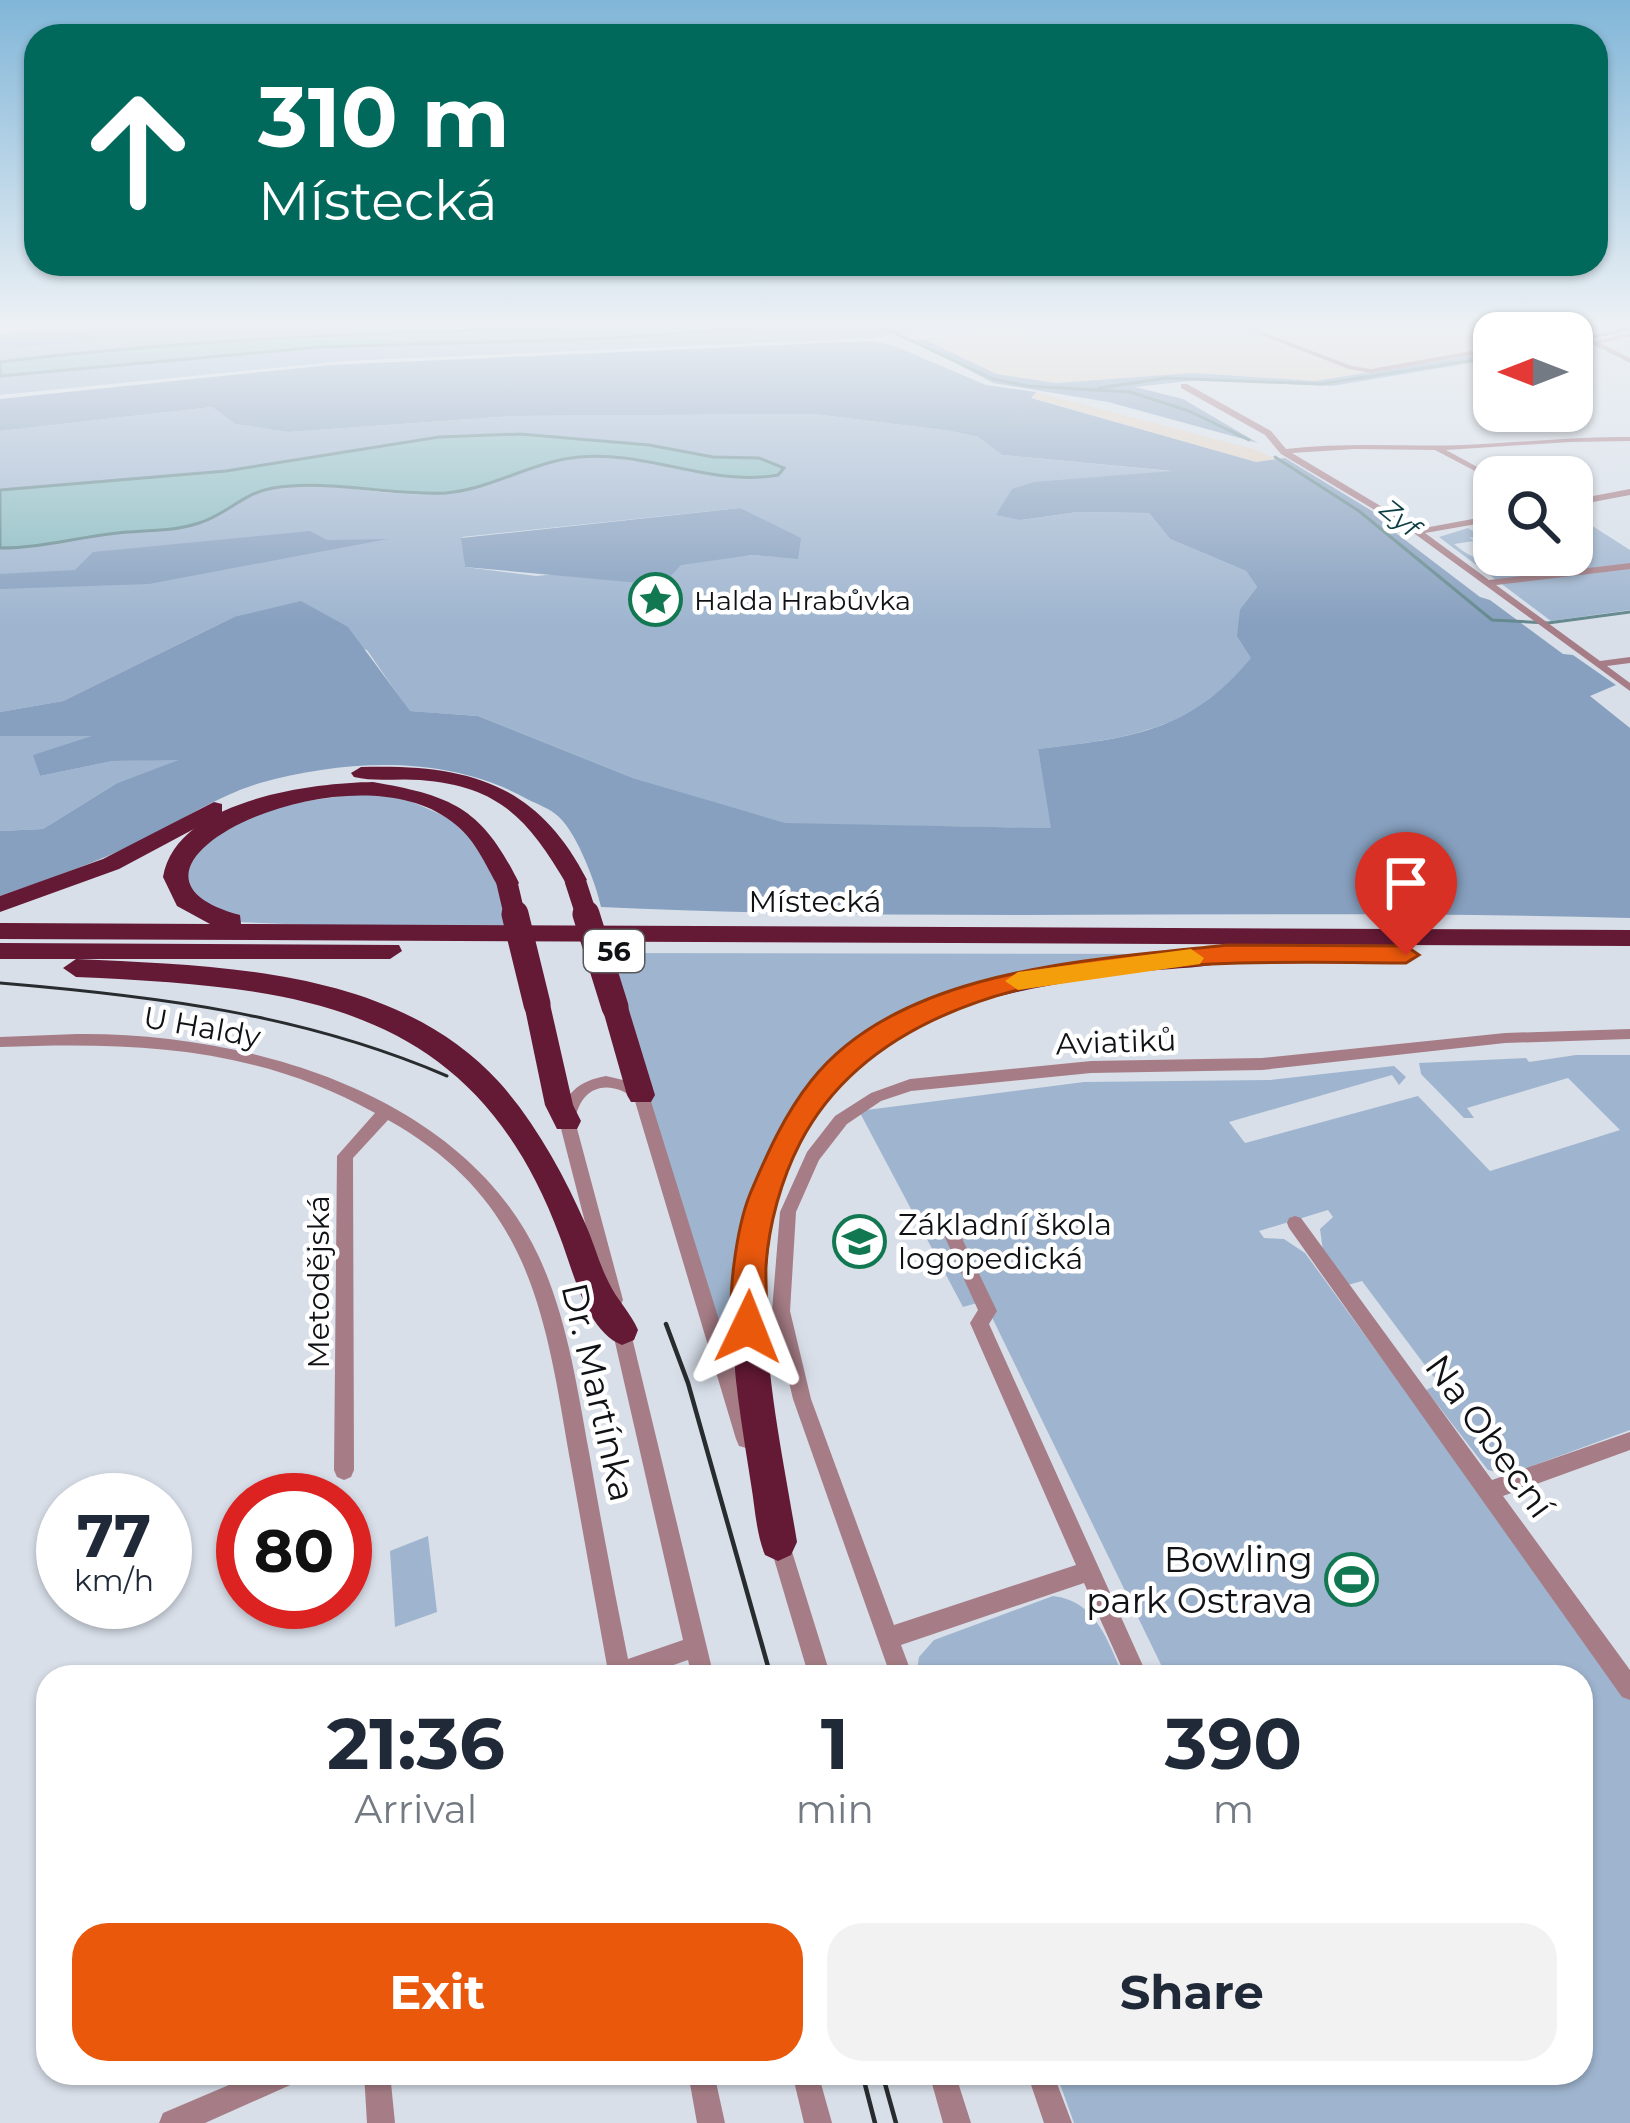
<!DOCTYPE html>
<html lang="en">
<head>
<meta charset="utf-8">
<style>
  :root { --surface:#fff; --page:#f2f2f3; --text:#1f2937; --muted:#747a83; --accent:#ea580c }
  body { margin:0; font-family:Montserrat,sans-serif; background:var(--page); color:var(--text); height:100vh; display:flex; flex-direction:column; font-size:45px; white-space:nowrap }
  * { box-sizing:border-box; margin:0 }
  p { font-size:39px; color:var(--muted) }
  .icon { flex:none; width:66px; height:66px; fill:none; stroke:currentColor; stroke-width:2; stroke-linecap:round; stroke-linejoin:round }
  .map { position:relative; flex:1; overflow:hidden }
  .panel { position:absolute; left:36px; top:1665px; width:1557px; height:420px; display:flex; flex-direction:column; background:var(--surface); border-radius:36px; box-shadow:0 3px 9px #0004 }
  .panel>* { flex:none }
  .guide { position:absolute; left:24px; top:24px; width:1584px; height:252px; border-radius:36px; box-shadow:0 3px 9px #0004; background:#00695c; color:#fff; overflow:hidden }
  .needle { width:78px; rotate:270deg }
  .tools { position:absolute; left:1473px; top:312px; display:grid; gap:24px }
  .tools a { display:grid; place-items:center; width:120px; height:120px; border-radius:24px; background:var(--surface); box-shadow:0 3px 9px #0004; font-size:60px }
  .speed { position:absolute; left:36px; top:1473px; display:flex; gap:24px; font-size:60px; font-weight:700; text-align:center }
  .speed>* { display:grid; place-content:center; width:156px; height:156px; border-radius:50%; background:var(--surface); box-shadow:0 3px 9px #0004; line-height:1 }
  .speed small { font-size:30px; font-weight:400 }
  .speed .limit { border:18px solid #d22; background:#fff; color:#111 }
  .pin { position:absolute; display:grid; place-items:center; width:102px; height:102px; color:#fff; margin:-123px -51px; border-radius:50% 50% 50% 0; rotate:-45deg; box-shadow:0 0 12px #0007 }
  .pin .icon { rotate:45deg }
  .me { position:absolute; width:132px; margin:-66px; rotate:2deg; stroke-linejoin:round; filter:drop-shadow(0 0 9px #0008) }
  .turn { display:flex; align-items:center; gap:42px; height:252px; padding:0 36px; font-size:54px }
  .turn .icon { width:156px; height:156px; stroke-width:2.5 }
  .turn b { display:block; font-size:84px; line-height:102px }
  .eta { display:flex; justify-content:space-evenly; align-items:center; height:204px; text-align:center }
  .eta b { font-size:72px; font-weight:700; line-height:84px }
  .action { display:flex; gap:24px; margin-top:auto; padding:24px 36px }
  .action a { flex:1; height:138px; border-radius:36px; background:var(--accent); color:#fff; font-size:48px; font-weight:700; line-height:138px; text-align:center }
  .action a+a { background:var(--page); color:var(--text) }
  .map>svg:first-child { display:block }
  .industrial { fill:#e3d1c1 }
  .green { fill:#9fb5cf; fill-rule:evenodd }
  .forest { fill:#87a0bf }
  .water { fill:#87bac0; stroke:#63888d; stroke-width:3 }
  .lines { fill:none; stroke-linecap:round; stroke-linejoin:round }
  .stream { stroke:#63888d; stroke-width:3 }
  .minor { fill:#a67d86; fill-rule:evenodd }
  .trunk { fill:#641934; fill-rule:evenodd }
  .tram-far1 { stroke:#292c2f; stroke-width:3 }
  .tram { stroke:#292c2f; stroke-width:4.5 }
  .trunk-bridge-far1 { stroke:#641934; stroke-width:21 }
  .trunk-bridge { stroke:#641934; stroke-width:27 }
  .route { fill:#ea580c; stroke:#983908; stroke-width:3 }
  .slow { fill:#f59e0b }
  .labels { text-anchor:middle; dominant-baseline:central; stroke-width:9; stroke-linejoin:round; paint-order:stroke }
  .far-water-label { font-size:27px; font-style:italic; fill:#0c3d42; stroke:#fff }
  .far-poi-label { font-size:27px; fill:#101215; stroke:#fff; text-anchor:start }
  .shield { fill:#fff; stroke:#58595b; stroke-width:3 }
  .shield-label { font-size:27px; font-weight:bold; fill:#101215 }
  .street-label { font-size:30px; fill:#101215; stroke:#fff }
  .poi-label { font-size:30px; fill:#101215; stroke:#fff; text-anchor:start }
  .near-street-label { font-size:36px; fill:#101215; stroke:#fff }
  .near-poi-label { font-size:36px; fill:#101215; stroke:#fff; text-anchor:end }
</style>
</head>
<body>
<div class="map">
<svg width="1630" height="2123" viewBox="0 0 1630 2123">
  <rect width="100%" height="100%" fill="#d8dfe9"/>
  <!-- industrial -->
  <g class="industrial">
    <polygon points="1000,327 1621,327 1572,337 1572,333 1494,333 1494,352 1315,381 1192,373 1056,383 996,374 924,339"/>
    <polygon points="1036,392 1257,450 1275,459 1256,462 1030,397"/>
  </g>
  <!-- green -->
  <g class="green">
    <polygon points="236,327 595,327 286,338 0,362 0,350"/>
    <polygon points="768,327 935,327 871,338 345,361 0,395 0,376 320,347 595,339"/>
    <path d="M212,407l23,17 53,8 224,-16 302,-2 137,17 27,6 24,18 178,17 -59,7 -100,41 57,-8 71,1 21,26 76,32 11,16 -17,22 12,49c-63,74 -122,80 -214,91l14,79 -267,-4 -152,-46 -155,-62 -69,-5 -42,-61 -133,-33 -171,84 -63,11v-164c38,0 71,-9 108,-14 31,-4 60,-1 91,-10 26,-9 43,-31 73,-36 60,-10 122,14 182,4 42,-7 80,-30 123,-35 65,-7 149,38 206,11l-24,-10 -46,-1 -64,-12 -129,-11 -81,3 -213,34 -226,19v-59zM740,508l57,50 -45,-3 -216,21 -71,-9 -3,-30z"/>
    <path d="M1572,513l58,37v60l-79,11 -112,-84 29,-9 19,12 -18,-3 5,4 -20,3c15,13 29,19 50,16l-6,-5h33l24,15 -19,-15h36z"/>
    <polygon points="0,736 98,736 34,755 40,776 113,761 184,759 117,783 43,829 0,831"/>
    <polygon points="385,790 483,833 517,933 238,922 179,897 177,866 250,809"/>
    <polygon points="598,953 1227,954 982,991 849,1059 760,1205 778,1542"/>
    <polygon points="1576,1055 1630,1055 1630,1430 1508,1475 1488,1470 1426,1390 1439,1384 1362,1281 1348,1285 1323,1251 1320,1229 1333,1217 1328,1210 1259,1231 1264,1238 1284,1239 1305,1253 1630,1699 1630,2123 1074,2123 1056,2073 1581,2073 1581,1677 1167,1677 984,1301 963,1307 859,1111 1084,1082 1269,1080 1394,1066 1406,1077 1399,1085 1392,1075 1229,1122 1245,1143 1418,1096 1490,1171 1620,1130 1568,1078 1467,1108 1474,1118 1464,1118 1421,1074 1419,1063 1526,1058 1529,1062"/>
    <polygon points="428,1536 437,1612 395,1627 390,1551"/>
    <path d="M1053,1596c44,5 54,45 71,81h-208l3,-20 15,-17z"/>
  </g>
  <!-- forest -->
  <g class="forest">
    <polygon points="114,327 236,327 0,350 0,333"/>
    <polygon points="924,339 996,374 1056,383 1192,373 1315,381 1494,352 1494,359 1332,386 1197,380 1135,387 1183,399 1258,443 1108,402 993,383 914,341"/>
    <path d="M870,341l22,4 94,40 50,7 -5,6 225,64 29,-4 110,67 -7,2 92,70 10,3 73,54 10,1 43,30 -26,11 40,32v190c-343,-10 -686,5 -1029,-11 -5,-24 -24,-73 -42,-90 -8,-8 -22,-13 -32,-18 -80,-45 -181,-40 -267,-16 -43,13 -76,36 -115,56 -47,23 -96,40 -145,57v-65l43,-2 74,-46 62,-23 -66,1 -73,15 -7,-21 59,-19h-92v-24l63,-11 171,-84 67,-16 47,26 62,84 68,5 155,62 152,45 266,5 -13,-79c91,-11 151,-16 213,-91l-14,-22 3,-27 17,-22 -11,-16 -76,-32 -21,-26 -71,-1 -57,8 -25,-5 16,-26 22,-7 138,-11 -170,-16 -24,-18 -27,-6 -137,-17 -302,2 -224,16 -53,-8 -23,-17 -212,24v-32l330,-34z"/>
    <polygon points="740,508 801,538 798,559 752,555 681,565 662,585 465,567 461,538"/>
    <polygon points="310,531 327,540 388,539 149,584 0,589 0,574 75,570 93,552"/>
  </g>
  <!-- water -->
  <g class="water">
    <path d="M595,327h173l-173,12 -275,8 -320,29v-14c197,-24 396,-30 595,-35z"/>
    <path d="M520,434l129,11 64,12 46,1 25,10 -6,7c-67,12 -132,-25 -199,-18 -46,4 -87,32 -133,36 -57,3 -116,-14 -173,-5 -30,5 -47,27 -74,35 -30,10 -60,6 -90,11 -38,5 -71,14 -109,14v-58l226,-19 213,-34z"/>
  </g>
  <g class="lines">
    <!-- stream -->
    <g class="stream">
      <polyline points="882,327 993,379 1028,386 1130,392 1189,411 1249,440"/>
      <polyline points="1591,337 1630,329"/>
      <polyline points="1099,388 1166,378 1320,384 1494,357"/>
      <polyline points="1275,457 1359,511 1492,620 1548,623 1630,612"/>
    </g>
    <!-- minor -->
    <g class="minor">
      <polygon points="1240,327 1249,327 1352,366 1371,369 1494,347 1494,351 1371,373 1349,369"/>
      <polygon points="1630,333 1630,337 1601,343 1630,358 1630,363 1582,339 1572,342 1572,338 1583,335 1595,341"/>
      <path d="M1181,384h6l84,47 15,18c59,-7 118,-2 177,-4 56,-2 111,-9 167,-8v4l-60,1 -124,8 50,27h-2v4l-59,-31 -81,-1 -62,4 127,76 75,-14v6l-69,12 64,47 141,-17v6l-134,16 104,76 30,-4v6l-23,3 23,17v8l-215,-157 -134,-80 -16,-19 -84,-47z"/>
      <polygon points="1630,489 1630,495 1572,506 1572,500"/>
      <polygon points="1630,1029 1630,1039 1505,1043 1262,1070 1091,1073 911,1091 881,1101 847,1124 819,1160 796,1212 790,1311 811,1399 894,1625 1076,1565 970,1323 978,1310 943,1233 945,1228 951,1226 957,1228 997,1311 989,1324 1148,1677 1126,1677 1084,1583 901,1645 913,1677 891,1677 793,1399 772,1311 780,1212 807,1152 835,1116 871,1093 910,1079 1091,1061 1262,1058 1505,1033"/>
      <path d="M77,1034c167,-2 386,58 462,223 28,61 38,129 50,195 12,69 25,138 39,207l55,-19 -71,-311 3,-6 6,-2 6,2 3,6 84,348h-22l-4,-17 -49,17h-30c-13,-72 -26,-144 -39,-217 -25,-146 -39,-260 -182,-340l-35,38 1,312 -3,7 -7,3 -7,-3 -3,-7 3,-314 38,-43c-120,-67 -241,-71 -375,-66v-10z"/>
      <path d="M606,1076l30,7 13,12 107,344 -3,7 -7,2 -7,-2 -3,-7 -102,-341c-27,-20 -54,-11 -59,23l48,179 -3,6 -6,2 -6,-2 -3,-6 -46,-179c5,-28 20,-40 47,-45z"/>
      <polygon points="1295,1216 1301,1218 1492,1480 1630,1432 1630,1450 1503,1496 1630,1670 1630,1700 1622,1697 1289,1228 1287,1223 1289,1218"/>
      <polygon points="779,1532 786,1535 789,1542 831,1677 809,1677 769,1542 772,1535"/>
      <polygon points="257,2073 301,2073 297,2082 205,2123 159,2123 163,2113"/>
      <polygon points="364,2073 390,2073 395,2123 367,2123"/>
      <polygon points="688,2073 714,2073 725,2123 697,2123"/>
      <polygon points="792,2073 818,2073 832,2123 804,2123"/>
      <polygon points="929,2073 955,2073 971,2123 943,2123"/>
      <polygon points="1027,2073 1053,2073 1072,2123 1044,2123"/>
    </g>
    <!-- trunk -->
    <g class="trunk">
      <path d="M361,767c105,-3 176,15 226,113l-12,7 -8,-2c-38,-64 -66,-99 -147,-105 -22,-2 -45,2 -66,-3l-3,-4z"/>
      <path d="M373,782c80,14 109,26 146,101l-4,5h-16c-15,-25 -23,-49 -48,-67 -105,-80 -375,50 -211,94l1,9 1389,6v16l-1630,-7v-16l210,1 -33,-18 -14,-29c13,-77 147,-94 210,-95z"/>
      <polygon points="214,802 222,804 222,814 119,869 0,912 0,896 103,859"/>
      <path d="M0,943l399,2 3,6 -12,8h-313c142,7 318,9 422,123 36,40 65,93 86,141 9,20 14,41 24,60 8,17 22,30 29,47l-4,10 -12,5c-36,-14 -49,-75 -62,-108 -87,-236 -264,-250 -484,-260l-13,-9 13,-9h-76z"/>
      <path d="M1227,946l9,2 3,6 -3,6c-29,8 -61,8 -90,11 -55,7 -109,15 -162,29 -52,14 -101,43 -139,82 -122,127 -73,306 -48,460l-6,13 -13,6 -13,-6c-9,-22 -10,-48 -14,-71 -7,-46 -15,-91 -18,-137 -4,-77 9,-152 49,-219 95,-160 278,-165 445,-182z"/>
      <polygon points="537,995 550,1004 573,1105 581,1121 577,1129 557,1129 545,1105 524,1004"/>
      <polygon points="615,998 628,1007 655,1095 651,1102 631,1102 627,1095 602,1007"/>
    </g>
    <!-- tram-far1 -->
    <path class="tram-far1" d="M0,983c155,13 303,31 447,93"/>
    <!-- tram -->
    <g class="tram">
      <polyline points="666,1324 688,1383 771,1677"/>
      <polyline points="862,2073 875,2123"/>
      <polyline points="882,2073 896,2123"/>
    </g>
    <!-- trunk-bridge-far1 -->
    <g class="trunk-bridge-far1">
      <polyline points="575,880 587,917"/>
      <polyline points="507,883 515,917"/>
    </g>
    <!-- trunk-bridge -->
    <g class="trunk-bridge">
      <polyline points="515,914 537,1004"/>
      <polyline points="586,914 615,1007"/>
    </g>
  </g>
  <!-- sky -->
  <linearGradient id="sky" x2="0" y2="1"><stop stop-color="#81b6d8"/><stop offset="0.52" stop-color="#edf1f5"/><stop offset="1" stop-color="#edf1f5" stop-opacity="0"/></linearGradient>
  <rect width="1630" height="624" fill="url(#sky)"/>
  <!-- route -->
  <path class="route" d="M1227,945l179,1 13,9 -13,8c-190,-1 -503,-18 -606,180 -19,37 -31,81 -34,122 -1,24 4,51 -6,72l-12,5 -11,-5c-14,-29 1,-113 13,-143 17,-40 34,-79 61,-113 89,-114 285,-121 416,-136z"/>
  <!-- slow -->
  <polygon class="slow" points="1191,949 1204,958 1200,964 1018,990 1005,981 1018,972"/>
  <!-- icons -->
  <defs>
    <symbol id="sight-ring" viewBox="-11 -11 22 22"><circle r="9.5" fill="#fff" stroke="#117851" stroke-width="1.5"/><path d="M0-6L1.8-2.2L6-1.7L2.9 1.2L3.7 5.4L0 3.3L-3.7 5.4L-2.9 1.2L-6-1.7L-1.8-2.2Z" fill="#117851"/></symbol>
    <symbol id="school-ring" viewBox="-11 -11 22 22"><circle r="9.5" fill="#fff" stroke="#117851" stroke-width="1.5"/><path d="M0-5L7-2L0 1L-7-2ZM-4 1L0 2.5L4 1V4Q0 6-4 4Z" fill="#117851"/></symbol>
    <symbol id="stadium-ring" viewBox="-11 -11 22 22"><circle r="9.5" fill="#fff" stroke="#117851" stroke-width="1.5"/><path d="M0-5a6.5 5 0 1 0 0 10a6.5 5 0 1 0 0-10ZM-3.5-1.8h7v3.6h-7Z" fill="#117851"/></symbol>
  </defs>
  <g fill-rule="evenodd">
    <use href="#sight-ring" x="626" y="570" width="59" height="59"/>
    <use href="#school-ring" x="830" y="1212" width="59" height="59"/>
    <use href="#stadium-ring" x="1322" y="1550" width="59" height="59"/>
  </g>
  <g class="labels">
    <!-- far-water labels -->
    <g class="far-water-label">
      <text transform="translate(1400 518) rotate(39)">Zyf</text>
    </g>
    <!-- far-poi labels -->
    <g class="far-poi-label">
      <text x="694" y="600">Halda Hrabůvka</text>
    </g>
    <!-- shield labels -->
    <rect class="shield" x="584" y="930" width="60" height="42" rx="9"/>
    <g class="shield-label">
      <text x="614" y="951">56</text>
    </g>
    <!-- street labels -->
    <g class="street-label">
      <text x="815" y="901">Místecká</text>
      <text transform="translate(202 1027) rotate(10)">U Haldy</text>
      <text transform="translate(1116 1042) rotate(-2)">Aviatiků</text>
      <text transform="translate(318 1282) rotate(-90)">Metodějská</text>
    </g>
    <!-- poi labels -->
    <g class="poi-label">
      <text x="898" y="1224">Základní škola<tspan x="898" dy="34">logopedická</tspan></text>
    </g>
    <!-- near-street labels -->
    <g class="near-street-label">
      <text transform="translate(599 1392) rotate(77)">Dr. Martínka</text>
      <text transform="translate(1490 1436) rotate(54)">Na Obecní</text>
    </g>
    <!-- near-poi labels -->
    <g class="near-poi-label">
      <text x="1313" y="1559">Bowling<tspan x="1313" dy="41">park Ostrava</tspan></text>
    </g>
  </g>
</svg>
<div class="tools">
<a><svg class="needle" viewBox="-14 -14 28 28"><path d="M0-13l5 13h-10z" fill="#e53935"/><path d="M0 13l5-13h-10z" fill="#747a83"/></svg></a>
<a><svg class="icon" aria-label="search" viewBox="0 0 24 24"><circle cx="10" cy="10" r="6"/><path d="M15 15l6 6"/></svg></a>
</div>
<div class="speed"><div>77<small>km/h</small></div><div class="limit">80</div></div>
<div class="pin" style="left:1406px;top:955px;background:#d93025"><svg class="icon" aria-label="arrive" viewBox="0 0 24 24"><path d="M6 21V4h12l-3 4 3 4H6"/></svg></div>
<svg class="me" style="left:748px;top:1327px" viewBox="-20 -20 40 40"><path d="M0-17L14 15 0 8-14 15z" fill="#ea580c" stroke="#fff" stroke-width="4"/></svg>
<div class="guide">
<div class="turn"><svg class="icon" aria-label="ahead" viewBox="0 0 24 24"><path d="M12 20V5M6 11l6-6 6 6"/></svg><div><b>310 m</b>Místecká</div></div>
</div>
<section class="panel">
<div class="eta">
<div><b>21:36</b><p>Arrival</p></div>
<div><b>1</b><p>min</p></div>
<div><b>390</b><p>m</p></div>
</div>
<div class="action"><a>Exit</a><a>Share</a></div>
</section>
</div>
</body>
</html>
